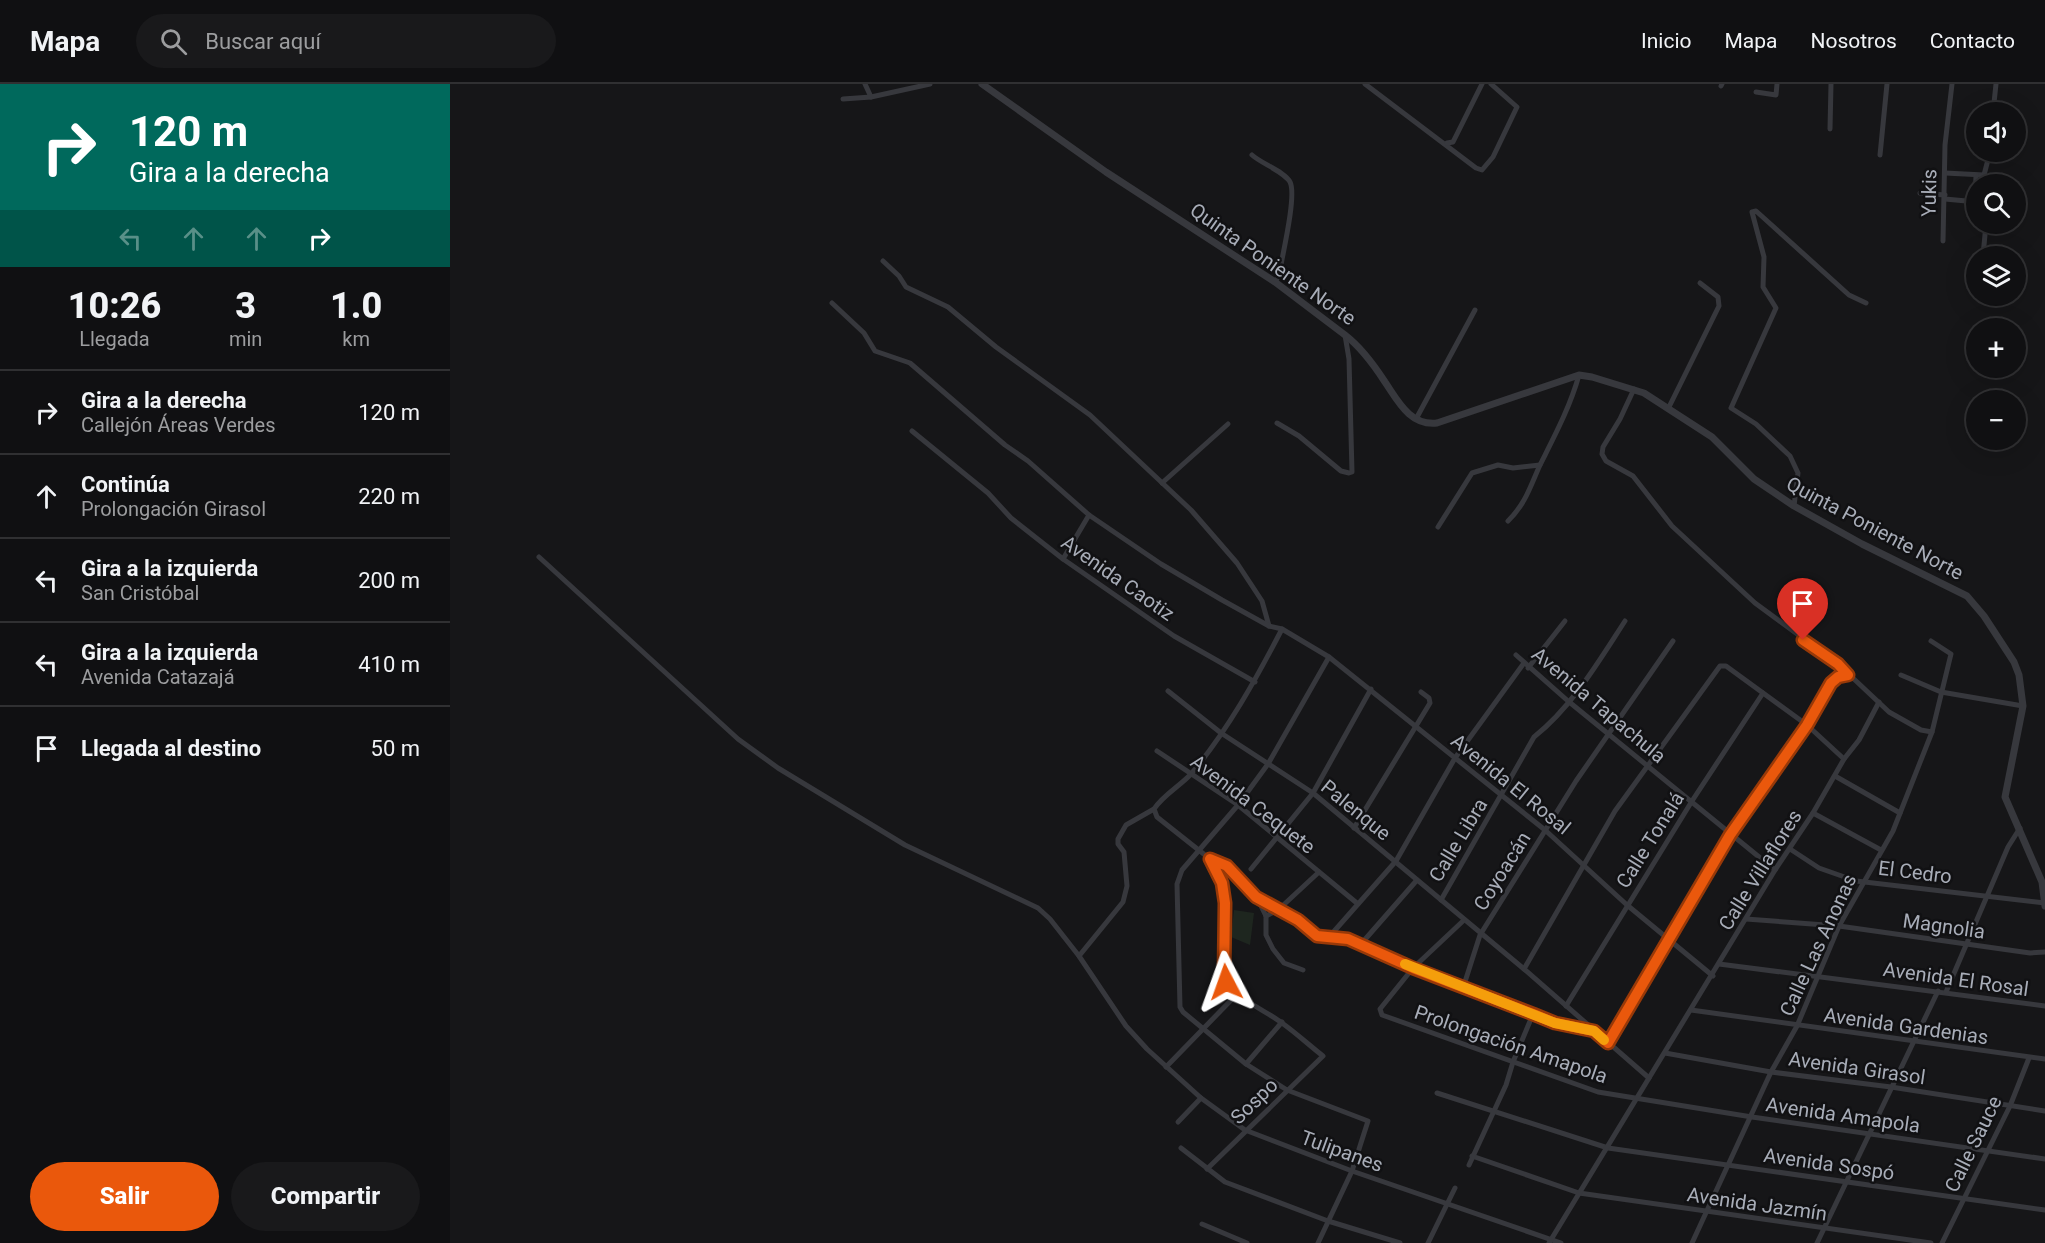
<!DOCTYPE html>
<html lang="es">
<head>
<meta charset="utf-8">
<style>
  :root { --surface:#101012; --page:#19191b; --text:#f1f3f6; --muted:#9c9d9f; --line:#303032; --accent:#ea580c }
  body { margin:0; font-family:Roboto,sans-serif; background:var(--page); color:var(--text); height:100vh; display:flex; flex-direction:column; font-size:22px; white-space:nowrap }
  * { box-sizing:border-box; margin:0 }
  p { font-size:20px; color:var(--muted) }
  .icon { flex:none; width:33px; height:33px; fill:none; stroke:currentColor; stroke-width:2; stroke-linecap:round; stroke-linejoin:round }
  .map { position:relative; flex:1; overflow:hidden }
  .details { display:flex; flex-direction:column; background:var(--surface); width:450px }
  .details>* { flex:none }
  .top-card { background:#00695c; color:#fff; overflow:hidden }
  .tools { position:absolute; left:1516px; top:18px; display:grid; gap:12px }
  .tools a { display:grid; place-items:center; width:60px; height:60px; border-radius:50%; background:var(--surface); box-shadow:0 6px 24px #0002,0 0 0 2px var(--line); font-size:30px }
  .pin { position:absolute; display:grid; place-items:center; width:51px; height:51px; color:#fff; margin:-62px -26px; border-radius:50% 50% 50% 0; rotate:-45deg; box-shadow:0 0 6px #0007 }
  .pin .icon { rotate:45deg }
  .me { position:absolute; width:66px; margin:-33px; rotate:356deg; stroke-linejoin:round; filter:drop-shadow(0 0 4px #0008) }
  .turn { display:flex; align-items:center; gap:21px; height:126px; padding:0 30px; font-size:27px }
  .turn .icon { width:78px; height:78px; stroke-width:2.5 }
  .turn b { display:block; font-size:42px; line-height:51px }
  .lanes { display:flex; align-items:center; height:57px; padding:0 30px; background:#0003; justify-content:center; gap:30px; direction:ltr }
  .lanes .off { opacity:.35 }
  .eta { display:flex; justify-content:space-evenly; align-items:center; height:102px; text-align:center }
  .eta b { font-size:36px; font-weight:800; line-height:42px }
  .button { display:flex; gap:12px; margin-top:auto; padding:12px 30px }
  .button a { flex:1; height:69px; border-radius:36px; background:var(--accent); color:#fff; font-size:24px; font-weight:800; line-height:69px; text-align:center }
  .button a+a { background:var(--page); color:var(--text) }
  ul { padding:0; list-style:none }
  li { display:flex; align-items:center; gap:18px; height:84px; padding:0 30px; border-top:2px solid var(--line) }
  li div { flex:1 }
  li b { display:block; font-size:22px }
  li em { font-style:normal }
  header { display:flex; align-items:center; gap:36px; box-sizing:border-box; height:84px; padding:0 30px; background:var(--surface); border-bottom:2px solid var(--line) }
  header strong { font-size:28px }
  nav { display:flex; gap:33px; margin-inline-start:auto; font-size:21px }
  .search { width:420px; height:54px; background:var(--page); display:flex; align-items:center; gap:15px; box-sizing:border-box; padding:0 21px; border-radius:33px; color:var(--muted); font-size:22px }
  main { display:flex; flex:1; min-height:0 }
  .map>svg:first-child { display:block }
  .green { fill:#1e261f }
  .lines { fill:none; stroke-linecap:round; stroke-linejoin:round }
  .minor { stroke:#37383d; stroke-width:5 }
  .tertiary { stroke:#37383d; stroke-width:7 }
  .route-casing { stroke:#983908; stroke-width:15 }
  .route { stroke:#ea580c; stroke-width:10 }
  .slow { stroke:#f59e0b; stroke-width:10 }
  .labels { text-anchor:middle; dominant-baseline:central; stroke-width:5; stroke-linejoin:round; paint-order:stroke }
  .street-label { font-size:20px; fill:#a8adb8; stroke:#111113 }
</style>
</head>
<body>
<header>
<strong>Mapa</strong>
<div class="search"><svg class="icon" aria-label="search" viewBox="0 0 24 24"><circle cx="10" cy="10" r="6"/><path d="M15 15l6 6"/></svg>Buscar aquí</div>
<nav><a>Inicio</a><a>Mapa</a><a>Nosotros</a><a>Contacto</a></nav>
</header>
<main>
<section class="details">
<div class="top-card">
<div class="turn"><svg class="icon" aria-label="right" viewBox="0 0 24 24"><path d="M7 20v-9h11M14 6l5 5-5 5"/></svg><div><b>120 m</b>Gira a la derecha</div></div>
<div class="lanes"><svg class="icon off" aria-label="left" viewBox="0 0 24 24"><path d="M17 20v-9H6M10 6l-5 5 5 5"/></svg><svg class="icon off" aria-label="ahead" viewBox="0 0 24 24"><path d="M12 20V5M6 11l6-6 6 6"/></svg><svg class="icon off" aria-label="ahead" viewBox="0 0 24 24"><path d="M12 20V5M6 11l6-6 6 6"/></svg><svg class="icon" aria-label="right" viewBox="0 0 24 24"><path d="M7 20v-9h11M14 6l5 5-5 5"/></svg></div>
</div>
<div class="eta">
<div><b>10:26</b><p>Llegada</p></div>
<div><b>3</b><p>min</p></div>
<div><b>1.0</b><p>km</p></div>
</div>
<ul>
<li><svg class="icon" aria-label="right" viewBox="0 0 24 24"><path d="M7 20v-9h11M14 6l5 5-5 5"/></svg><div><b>Gira a la derecha</b><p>Callejón Áreas Verdes</p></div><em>120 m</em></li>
<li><svg class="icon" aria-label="ahead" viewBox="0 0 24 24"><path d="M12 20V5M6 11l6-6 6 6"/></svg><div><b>Continúa</b><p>Prolongación Girasol</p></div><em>220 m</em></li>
<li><svg class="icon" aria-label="left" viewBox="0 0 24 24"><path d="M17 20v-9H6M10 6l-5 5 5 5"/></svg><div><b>Gira a la izquierda</b><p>San Cristóbal</p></div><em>200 m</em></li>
<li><svg class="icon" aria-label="left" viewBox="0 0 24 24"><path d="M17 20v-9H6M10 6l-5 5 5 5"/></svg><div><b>Gira a la izquierda</b><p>Avenida Catazajá</p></div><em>410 m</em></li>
<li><svg class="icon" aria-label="arrive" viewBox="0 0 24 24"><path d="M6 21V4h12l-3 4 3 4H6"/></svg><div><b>Llegada al destino</b></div><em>50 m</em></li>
</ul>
<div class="button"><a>Salir</a><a>Compartir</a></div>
</section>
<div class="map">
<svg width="1595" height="1159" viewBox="0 0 1595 1159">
  <rect width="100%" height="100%" fill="#161618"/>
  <!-- green -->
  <polygon class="green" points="784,826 804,829 800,861 781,853"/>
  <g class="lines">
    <!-- minor -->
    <g class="minor">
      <polyline points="415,0 421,13"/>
      <polyline points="915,0 1026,84 1032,86 1043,73 1067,23 1041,0"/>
      <polyline points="1271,2 1272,0"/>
      <polyline points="1306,8 1326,11 1327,0"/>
      <polyline points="393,15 421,13 480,0"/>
      <polyline points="1544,19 1546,0"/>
      <polyline points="1380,45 1381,0"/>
      <polyline points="997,59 1003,58 1032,0"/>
      <path d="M802,71c10,9 33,17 38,27 7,13 -8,75 -11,93l-4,7"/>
      <polyline points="1430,71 1437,0"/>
      <polyline points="1495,89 1534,91 1540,68"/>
      <polyline points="1470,109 1495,111"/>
      <polyline points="1495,115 1527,118"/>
      <polyline points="1525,118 1526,91"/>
      <polyline points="1493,157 1495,61 1502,0"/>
      <polyline points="1533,172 1536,140"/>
      <polyline points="433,177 449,192 456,203 498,223 546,263 640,331 741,426 787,479 812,517 819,542"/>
      <polyline points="382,219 414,249 425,267 460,279 555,361 578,377 639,431 711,480 772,516 819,542 832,545 879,573 1095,746 1177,821 1263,892"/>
      <polyline points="1184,305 1170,335 1153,363 1152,370 1156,377 1183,392 1222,442 1305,519 1388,580 1439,628 1471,646 1482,648"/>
      <polyline points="1218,325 1269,222 1268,213 1250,199"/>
      <polyline points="966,335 1025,226"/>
      <polyline points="827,339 849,352 891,387 899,389 902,388 899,275 895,251"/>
      <polyline points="462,347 538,409 561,434 613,475 724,552 805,598"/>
      <polyline points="712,399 778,340"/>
      <polyline points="1344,422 1348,389 1340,372 1306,340 1281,324 1326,224 1313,203 1314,173 1302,128 1306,127 1399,211 1416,219"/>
      <path d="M1058,437c18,-18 22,-34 32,-56 15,-30 30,-58 39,-90"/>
      <polyline points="988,443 1022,389 1048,381 1063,384 1090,381"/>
      <polyline points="89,473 288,655 328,684 455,761 588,824 600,835 629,872 676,942 697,965 751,1014 795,1046 902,1087 1111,1159"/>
      <polyline points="613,475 639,431"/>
      <path d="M832,545c-26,50 -54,101 -91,145 -11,12 -28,21 -37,35l3,8 53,42 17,7 29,31 42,23 19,16 31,3 65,29 120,46 22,9 39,8"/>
      <polyline points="1066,571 1118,617 1325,786"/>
      <polyline points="1078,584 1115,537"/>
      <polyline points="1451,591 1491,608 1573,622"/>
      <polyline points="718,607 771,649 863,709 1074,885 1199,994"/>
      <polyline points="707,667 788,721 908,820"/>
      <polyline points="1385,692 1450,729"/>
      <polyline points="1363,729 1431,766"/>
      <polyline points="904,744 980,619 979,614 971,608"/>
      <polyline points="1340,765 1369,784 1406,797 1595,819"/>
      <polyline points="801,785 863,709 921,605"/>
      <polyline points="808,816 816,832 816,851 823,865 834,879 853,886"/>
      <path d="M991,816l93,-163c38,-30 65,-76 91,-116"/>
      <polyline points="816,832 828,826 869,788"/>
      <polyline points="1296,835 1389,842 1580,869 1595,868"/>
      <polyline points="1013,837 963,884 930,925 932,931 1148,1008 1302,1033 1595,1075"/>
      <polyline points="879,853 946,777 1005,674 1074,579"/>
      <polyline points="911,860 967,796"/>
      <polyline points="629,872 673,818 677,802 674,768 668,760 668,755 676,741 704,725"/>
      <polyline points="1269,880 1595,922"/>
      <polyline points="1074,885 1165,727 1270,582 1276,582 1357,641 1394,675"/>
      <polyline points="1013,904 1030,851 1126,697 1223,557"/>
      <polyline points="1496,908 1558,763 1570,744"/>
      <polyline points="1116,922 1242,717 1313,609"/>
      <polyline points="1241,926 1595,975"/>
      <polyline points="1158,959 1280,751 1357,641 1381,599 1388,593 1398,591"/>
      <polyline points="1215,969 1321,988 1441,1003 1595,1027"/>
      <polyline points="796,980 832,938"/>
      <polyline points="716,983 788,909"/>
      <polyline points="987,1009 1158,1064 1595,1126"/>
      <polyline points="728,1038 751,1014"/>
      <polyline points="731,1064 775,1098 878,1137 950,1159"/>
      <polyline points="1022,1072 1129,1109 1481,1159"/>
      <polyline points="1019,1081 1056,1001 1063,978 1083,930"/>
      <path d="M757,1085l116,-113c-14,-11 -27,-23 -41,-33 -18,-14 -52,-26 -58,-48l1,-72 -2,-20 -13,-24"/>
      <polyline points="752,1140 797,1159"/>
      <polyline points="868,1159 902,1087 918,1037 837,1006 796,980 733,928 730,923 727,800 732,786 788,721 818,680 879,573"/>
      <polyline points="978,1159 1005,1104"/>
      <polyline points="1099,1159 1325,786 1363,729 1394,675 1409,656 1429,618"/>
      <polyline points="1242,1159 1321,988 1347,942 1389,842 1443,747 1482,648 1501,570 1481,557"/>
      <polyline points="1367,1159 1488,907"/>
      <polyline points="1492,1159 1560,1022 1579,974"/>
    </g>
    <!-- tertiary -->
    <path class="tertiary" d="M532,0l124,88 169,110 70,53c17,13 29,30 40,47 13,19 25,44 52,41l142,-48 13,2 52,16 68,44 42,42 40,27 68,38 105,52 17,20 30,46 5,13 4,31 -18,91 37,85 3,24"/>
  </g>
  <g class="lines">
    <defs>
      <polyline id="route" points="776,898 774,891 775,819 772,799 760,775 777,782 806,813 848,836 867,852 898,855 963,884 1083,930 1105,939 1144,947 1158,959 1280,751 1357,641 1381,599 1388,593 1398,591 1388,580 1353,556"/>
    </defs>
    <!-- route casing -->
    <use href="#route" class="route-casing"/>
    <!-- route -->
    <use href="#route" class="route"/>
    <!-- slow -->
    <polyline class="slow" points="955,880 1105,939 1144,947 1154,956"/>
  </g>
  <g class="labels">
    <!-- street labels -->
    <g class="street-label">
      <text transform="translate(1479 109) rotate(-89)">Yukis</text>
      <text transform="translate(823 180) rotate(35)">Quinta Poniente Norte</text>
      <text transform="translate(1425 444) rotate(28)">Quinta Poniente Norte</text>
      <text transform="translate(668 494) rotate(35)">Avenida Caotiz</text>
      <text transform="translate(1149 621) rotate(40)">Avenida Tapachula</text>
      <text transform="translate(1061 700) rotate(39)">Avenida El Rosal</text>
      <text transform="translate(803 720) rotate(37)">Avenida Cequete</text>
      <text transform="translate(906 726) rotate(39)">Palenque</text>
      <text transform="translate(1008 756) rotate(-59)">Calle Libra</text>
      <text transform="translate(1200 756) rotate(-58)">Calle Tonalá</text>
      <text transform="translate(1310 786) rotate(-58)">Calle Villaflores</text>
      <text transform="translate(1052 787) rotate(-58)">Coyoacán</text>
      <text transform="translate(1465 788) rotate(7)">El Cedro</text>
      <text transform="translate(1494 842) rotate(8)">Magnolia</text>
      <text transform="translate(1368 861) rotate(-65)">Calle Las Anonas</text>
      <text transform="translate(1506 895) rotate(8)">Avenida El Rosal</text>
      <text transform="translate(1456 942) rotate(8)">Avenida Gardenias</text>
      <text transform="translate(1061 960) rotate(19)">Prolongación Amapola</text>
      <text transform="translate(1407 984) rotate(8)">Avenida Girasol</text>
      <text transform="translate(804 1017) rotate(-44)">Sospo</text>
      <text transform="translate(1393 1031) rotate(8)">Avenida Amapola</text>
      <text transform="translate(1523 1060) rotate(-64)">Calle Sauce</text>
      <text transform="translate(892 1067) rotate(20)">Tulipanes</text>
      <text transform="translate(1379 1080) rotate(8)">Avenida Sospó</text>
      <text transform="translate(1307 1120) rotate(8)">Avenida Jazmín</text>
    </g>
  </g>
</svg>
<div class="tools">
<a><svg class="icon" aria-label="sound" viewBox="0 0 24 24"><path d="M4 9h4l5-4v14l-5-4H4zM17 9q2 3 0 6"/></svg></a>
<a><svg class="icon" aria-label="search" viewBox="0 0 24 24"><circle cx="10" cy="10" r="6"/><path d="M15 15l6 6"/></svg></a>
<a><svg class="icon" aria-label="layers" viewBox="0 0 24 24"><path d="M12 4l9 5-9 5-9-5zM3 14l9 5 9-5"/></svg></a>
<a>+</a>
<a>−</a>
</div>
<div class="pin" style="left:1353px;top:556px;background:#d93025"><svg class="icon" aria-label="arrive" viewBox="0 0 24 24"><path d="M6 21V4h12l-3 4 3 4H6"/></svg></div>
<svg class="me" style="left:776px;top:898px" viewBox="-20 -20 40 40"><path d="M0-17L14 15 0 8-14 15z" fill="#ea580c" stroke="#fff" stroke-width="4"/></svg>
</div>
</main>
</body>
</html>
